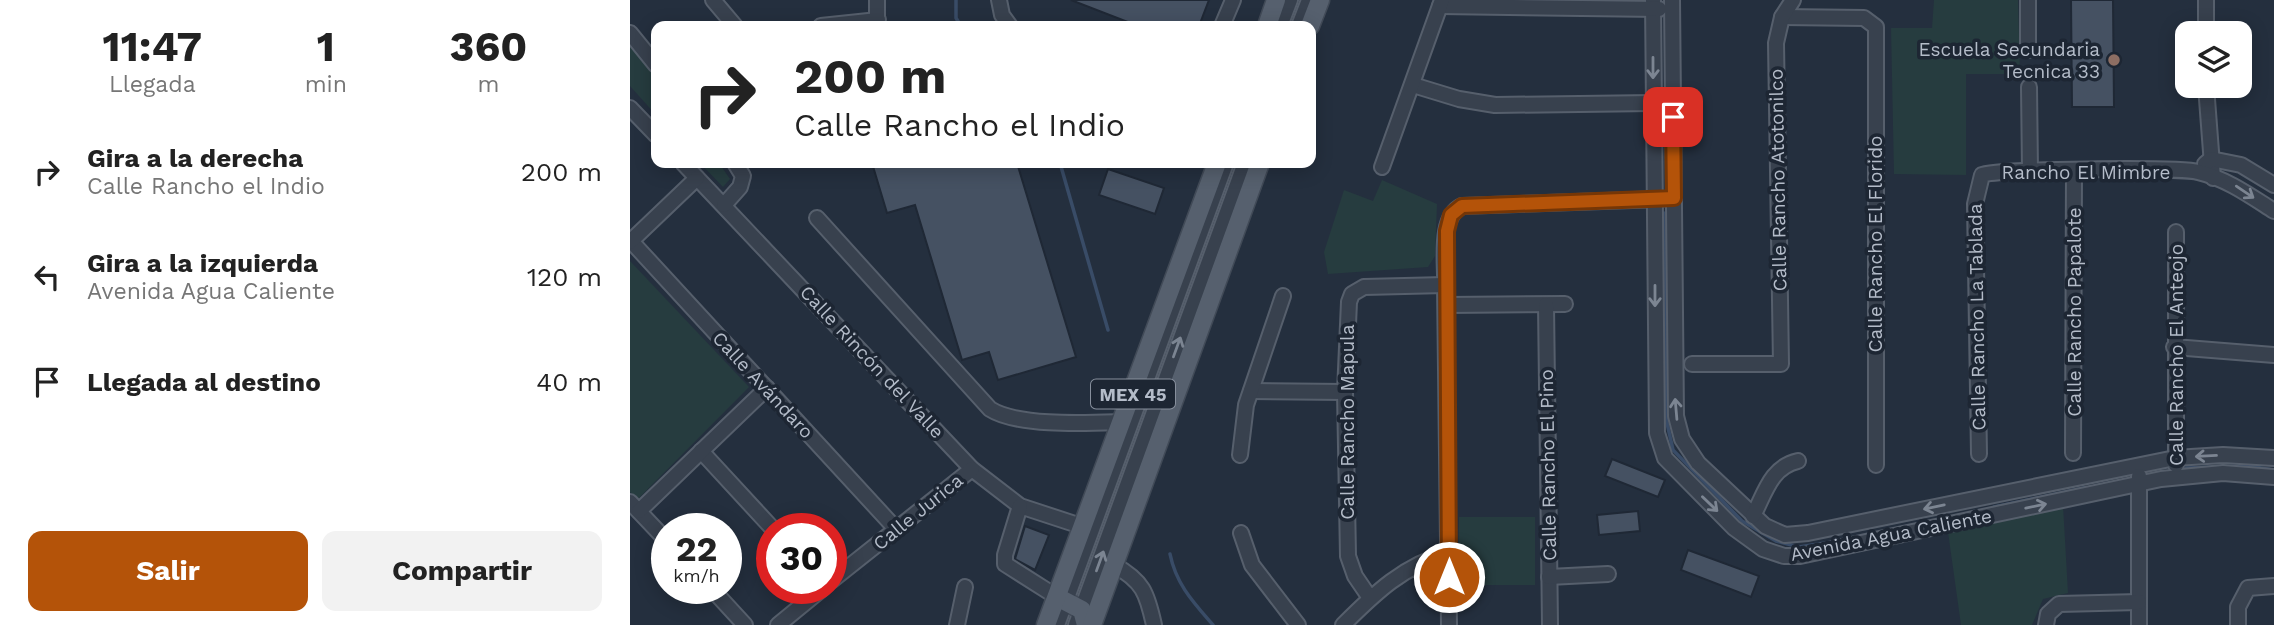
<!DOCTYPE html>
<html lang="es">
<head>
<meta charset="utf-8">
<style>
  :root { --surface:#fff; --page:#f2f2f2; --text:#222; --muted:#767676; --accent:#b45309 }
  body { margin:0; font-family:"Work Sans",sans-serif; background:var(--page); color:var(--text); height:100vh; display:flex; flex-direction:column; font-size:26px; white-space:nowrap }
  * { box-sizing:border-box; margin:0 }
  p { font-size:23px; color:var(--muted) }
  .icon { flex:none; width:38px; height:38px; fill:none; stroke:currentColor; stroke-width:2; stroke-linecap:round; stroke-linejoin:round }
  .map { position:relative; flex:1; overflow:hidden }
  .details { display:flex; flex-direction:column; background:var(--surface); width:630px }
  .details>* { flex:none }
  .hud { position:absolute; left:21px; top:21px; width:665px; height:147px; border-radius:14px; box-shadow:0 4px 18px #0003; background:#fff; color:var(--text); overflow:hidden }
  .buttons { position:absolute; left:1545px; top:21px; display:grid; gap:14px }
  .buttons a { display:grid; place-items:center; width:77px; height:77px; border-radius:14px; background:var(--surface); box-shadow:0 4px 18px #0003; font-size:35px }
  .speed { position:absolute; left:21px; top:513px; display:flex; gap:14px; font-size:35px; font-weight:700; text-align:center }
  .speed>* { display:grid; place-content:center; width:91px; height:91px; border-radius:50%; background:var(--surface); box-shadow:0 4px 18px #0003; line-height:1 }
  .speed small { font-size:18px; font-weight:400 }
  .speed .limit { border:10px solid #d22; background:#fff; color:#111 }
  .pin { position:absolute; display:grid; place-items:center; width:60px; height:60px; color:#fff; margin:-30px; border-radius:14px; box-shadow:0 4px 10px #0006 }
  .me { position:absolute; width:77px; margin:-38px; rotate:0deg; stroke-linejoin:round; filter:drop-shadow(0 0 5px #0008) }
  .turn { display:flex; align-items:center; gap:24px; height:147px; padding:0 28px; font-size:32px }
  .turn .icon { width:91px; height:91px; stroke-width:2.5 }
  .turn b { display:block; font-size:49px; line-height:60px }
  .eta { display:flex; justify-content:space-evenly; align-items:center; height:119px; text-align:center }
  .eta b { font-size:42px; font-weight:700; line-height:49px }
  .primary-button { display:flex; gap:14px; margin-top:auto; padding:14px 28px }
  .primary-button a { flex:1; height:80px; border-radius:14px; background:var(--accent); color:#fff; font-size:28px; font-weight:700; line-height:80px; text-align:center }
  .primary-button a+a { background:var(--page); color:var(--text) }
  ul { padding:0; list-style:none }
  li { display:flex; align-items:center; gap:21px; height:105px; padding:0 28px }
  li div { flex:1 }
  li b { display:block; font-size:26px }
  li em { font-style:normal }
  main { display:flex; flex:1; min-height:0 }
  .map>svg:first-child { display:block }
  .green { fill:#263c3f }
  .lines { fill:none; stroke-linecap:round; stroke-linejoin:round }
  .stream { stroke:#394c67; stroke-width:3.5 }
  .building { fill:#455162; stroke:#1f2835; stroke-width:2 }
  .minor-casing { stroke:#565f6c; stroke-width:18 }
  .major-casing { stroke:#414a57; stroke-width:21 }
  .minor { stroke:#38414e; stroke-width:14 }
  .major { stroke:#56606e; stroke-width:18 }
  .oneway { stroke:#7c8592 }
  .route-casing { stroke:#753606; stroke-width:18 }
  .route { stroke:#b45309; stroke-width:12 }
  .education-dot { fill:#8d6e63; stroke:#1d2633; stroke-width:2.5 }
  .labels { text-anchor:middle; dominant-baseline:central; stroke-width:7; stroke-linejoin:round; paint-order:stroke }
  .shield { fill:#1d2633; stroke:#878f9c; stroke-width:2 }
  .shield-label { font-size:18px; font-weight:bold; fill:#b4bcc9 }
  .poi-label { font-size:19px; fill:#b4bcc9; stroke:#1d2633; text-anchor:end }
  .street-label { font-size:19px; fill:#b4bcc9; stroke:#1d2633 }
</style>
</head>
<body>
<main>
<section class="details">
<div class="eta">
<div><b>11:47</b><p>Llegada</p></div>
<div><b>1</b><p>min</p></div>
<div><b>360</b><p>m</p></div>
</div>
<ul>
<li><svg class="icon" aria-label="right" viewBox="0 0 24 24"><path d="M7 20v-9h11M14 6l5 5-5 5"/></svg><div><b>Gira a la derecha</b><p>Calle Rancho el Indio</p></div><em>200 m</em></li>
<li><svg class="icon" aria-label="left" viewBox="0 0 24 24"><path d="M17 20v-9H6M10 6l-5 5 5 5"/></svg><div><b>Gira a la izquierda</b><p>Avenida Agua Caliente</p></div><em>120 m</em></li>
<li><svg class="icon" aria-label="arrive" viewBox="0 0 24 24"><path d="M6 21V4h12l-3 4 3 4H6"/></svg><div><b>Llegada al destino</b></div><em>40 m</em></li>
</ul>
<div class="primary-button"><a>Salir</a><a>Compartir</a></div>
</section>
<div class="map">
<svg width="1644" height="625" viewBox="0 0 1644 625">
  <rect width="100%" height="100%" fill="#242f3e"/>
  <!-- green -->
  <g class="green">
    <polygon points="1304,0 1388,0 1390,74 1336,74 1336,175 1264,174 1261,28 1302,28"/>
    <polygon points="0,43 26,79 26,115 0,86"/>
    <polygon points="70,163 89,163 100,179 93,187"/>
    <polygon points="752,180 807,204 805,256 798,267 698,274 694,252 714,190 743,201"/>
    <polygon points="0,261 119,387 7,500 0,492"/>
    <polygon points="1433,505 1438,593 1413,599 1402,625 1331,625 1318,532"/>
    <polygon points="829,517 905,517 905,585 828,585"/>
  </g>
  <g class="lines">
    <!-- stream -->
    <g class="stream">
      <polyline points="326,0 326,18 331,26"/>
      <polyline points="430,163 478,330"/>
      <polyline points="1034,213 1037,423 1043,450 1112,521 1146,541 1169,547 1201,542"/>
      <polyline points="1556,468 1618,466 1644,470"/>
      <polyline points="1364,507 1454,488"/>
      <path d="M540,554c6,30 23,48 43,71"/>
    </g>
  </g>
  <!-- building -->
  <g class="building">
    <polygon points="441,0 579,0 569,26 508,26"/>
    <polygon points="1441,0 1483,0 1484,107 1442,107"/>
    <polygon points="242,163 387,163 446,357 368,380 359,352 332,360 285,205 257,213"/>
    <polygon points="478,169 534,188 525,214 469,195"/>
    <polygon points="982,459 1035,480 1028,497 975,476"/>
    <polygon points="1008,511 1010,531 969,535 967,515"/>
    <polygon points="395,526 419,535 405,570 385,559"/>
    <polygon points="1058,550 1129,576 1121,597 1051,570"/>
  </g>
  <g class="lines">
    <defs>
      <g id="minor">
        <polyline points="83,0 105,26"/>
        <polyline points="369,0 372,15 380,26"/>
        <polyline points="1023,0 1027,433 1035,458 1104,528 1133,549 1154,556 1170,556 1531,479 1593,473 1644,477"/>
        <polyline points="1042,0 1046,416 1052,439 1068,463 1135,526 1155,535 1178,533 1545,458 1593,455 1644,458"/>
        <polyline points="810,6 1029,9"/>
        <polyline points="1152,17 1234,18 1246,27 1246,465"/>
        <polyline points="191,26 248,20"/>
        <polyline points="247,26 247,0"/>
        <polyline points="592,26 603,0"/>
        <polyline points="650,26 660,0"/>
        <polyline points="669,26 679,0"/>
        <polyline points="0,33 26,65"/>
        <polyline points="1576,33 1576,0"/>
        <polyline points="1398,50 1398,0"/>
        <polyline points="783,85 829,99 865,105 1023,103"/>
        <polyline points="1576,86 1583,178"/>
        <polyline points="1399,87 1400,171"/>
        <polyline points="0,108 26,135"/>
        <polyline points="53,163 342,469 390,506 454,527"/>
        <polyline points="1575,164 1581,159 1611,165 1644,185"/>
        <polyline points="752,167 812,0"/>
        <polyline points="94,205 110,187 113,176 105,163"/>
        <path d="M187,218l173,191c28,18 100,14 133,13"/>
        <polyline points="0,240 266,529"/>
        <polyline points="0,242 67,178"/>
        <polyline points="817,305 935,304"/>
        <polyline points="916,305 920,625"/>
        <polyline points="1544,347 1644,355"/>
        <polyline points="1062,364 1151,364 1146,43 1152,17 1163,0"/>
        <polyline points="621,391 715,392"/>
        <polyline points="71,451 142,528"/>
        <polyline points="1443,453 1444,171"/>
        <path d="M1349,454l-4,-250 7,-29c11,-6 198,-8 216,-3 29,7 51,23 76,39"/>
        <polyline points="610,455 616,405 653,296"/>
        <polyline points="1546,465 1546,232"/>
        <polyline points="1509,476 1509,625"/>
        <polyline points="0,502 37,541"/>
        <polyline points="390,506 375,555 375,564 427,597"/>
        <polyline points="9,511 137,388"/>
        <path d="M1123,516c12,-23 18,-49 45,-55"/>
        <polyline points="611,533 622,565 668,625"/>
        <path d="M484,565c29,16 33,28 40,60"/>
        <polyline points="919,577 978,574"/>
        <polyline points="201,581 342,469"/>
        <polyline points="81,588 115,625"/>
        <polyline points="740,598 725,576 718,556 715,392 719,302 722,294 734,287 815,285"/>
        <polyline points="148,625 193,588"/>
        <polyline points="327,625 335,587"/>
        <polyline points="427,625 596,163"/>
        <polyline points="446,625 615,163"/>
        <path d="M713,625c32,-32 61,-60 106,-72"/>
        <path d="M819,625l-4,-340c1,-22 -7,-68 17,-79l200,-7"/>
        <polyline points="1416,625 1418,614 1429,604 1509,602"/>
        <polyline points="1608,625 1608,607 1618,588 1644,586"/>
      </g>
      <g id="major">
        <polyline points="637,26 646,0"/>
        <polyline points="680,26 690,0"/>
        <polyline points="427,597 452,610 456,625"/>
        <polyline points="416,625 587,163"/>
        <polyline points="462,625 630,163"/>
      </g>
    </defs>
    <!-- minor casing -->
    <use href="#minor" class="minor-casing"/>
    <!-- major casing -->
    <use href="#major" class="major-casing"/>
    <!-- minor -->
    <use href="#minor" class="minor"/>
    <!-- major -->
    <use href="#major" class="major"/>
  </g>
  <!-- one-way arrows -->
  <defs><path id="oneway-shaft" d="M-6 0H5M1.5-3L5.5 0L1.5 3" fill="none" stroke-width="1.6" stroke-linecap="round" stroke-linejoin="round" transform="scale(1.75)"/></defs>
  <g class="oneway">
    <use href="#oneway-shaft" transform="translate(1023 68) rotate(90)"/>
    <use href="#oneway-shaft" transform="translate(1615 192) rotate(34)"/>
    <use href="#oneway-shaft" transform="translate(1025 296) rotate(90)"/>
    <use href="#oneway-shaft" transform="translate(547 347) rotate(-70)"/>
    <use href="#oneway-shaft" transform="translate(1046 409) rotate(-95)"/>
    <use href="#oneway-shaft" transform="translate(1576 456) rotate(177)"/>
    <use href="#oneway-shaft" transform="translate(1080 504) rotate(44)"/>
    <use href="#oneway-shaft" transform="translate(1406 506) rotate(-12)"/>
    <use href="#oneway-shaft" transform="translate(1304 507) rotate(168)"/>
    <use href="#oneway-shaft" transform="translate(470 561) rotate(-70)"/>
  </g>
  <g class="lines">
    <defs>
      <polyline id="route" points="819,577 817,231 821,215 832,206 1044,198 1043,117"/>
    </defs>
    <!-- route casing -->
    <use href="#route" class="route-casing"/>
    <!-- route -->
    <use href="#route" class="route"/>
  </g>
  <!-- markers -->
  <circle class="education-dot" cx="1484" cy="60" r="7"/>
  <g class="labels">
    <!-- shield labels -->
    <rect class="shield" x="461" y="379.5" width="84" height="29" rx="5"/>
    <g class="shield-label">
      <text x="503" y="394">MEX 45</text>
    </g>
    <!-- poi labels -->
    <g class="poi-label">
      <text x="1470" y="49">Escuela Secundaria<tspan x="1470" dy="22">Tecnica 33</tspan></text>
    </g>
    <!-- street labels -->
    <g class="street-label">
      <text x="1456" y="172">Rancho El Mimbre</text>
      <text transform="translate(1148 180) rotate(-91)">Calle Rancho Atotonilco</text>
      <text transform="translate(1245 244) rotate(-90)">Calle Rancho El Florido</text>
      <text transform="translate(1444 312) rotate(-90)">Calle Rancho Papalote</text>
      <text transform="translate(1347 317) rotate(-91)">Calle Rancho La Tablada</text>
      <text transform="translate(1546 355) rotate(-90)">Calle Rancho El Anteojo</text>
      <text transform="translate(242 362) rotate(47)">Calle Rincón del Valle</text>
      <text transform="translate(133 385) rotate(47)">Calle Avándaro</text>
      <text transform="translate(717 422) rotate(-90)">Calle Rancho Mapula</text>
      <text transform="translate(918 465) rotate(-91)">Calle Rancho El Pino</text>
      <text transform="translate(288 512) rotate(-39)">Calle Jurica</text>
      <text transform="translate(1261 535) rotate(-11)">Avenida Agua Caliente</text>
    </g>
  </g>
</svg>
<div class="buttons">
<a><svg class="icon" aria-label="layers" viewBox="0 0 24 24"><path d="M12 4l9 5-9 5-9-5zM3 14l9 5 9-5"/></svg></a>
</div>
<div class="speed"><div>22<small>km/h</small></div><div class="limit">30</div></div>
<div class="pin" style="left:1043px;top:117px;background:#d93025"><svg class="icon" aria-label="arrive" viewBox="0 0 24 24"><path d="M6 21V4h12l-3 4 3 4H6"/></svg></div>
<svg class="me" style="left:819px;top:577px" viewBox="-20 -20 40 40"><circle r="17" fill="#b45309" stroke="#fff" stroke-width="3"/><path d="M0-11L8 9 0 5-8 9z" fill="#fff"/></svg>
<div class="hud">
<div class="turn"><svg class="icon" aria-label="right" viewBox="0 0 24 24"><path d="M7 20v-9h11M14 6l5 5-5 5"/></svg><div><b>200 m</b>Calle Rancho el Indio</div></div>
</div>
</div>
</main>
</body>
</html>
